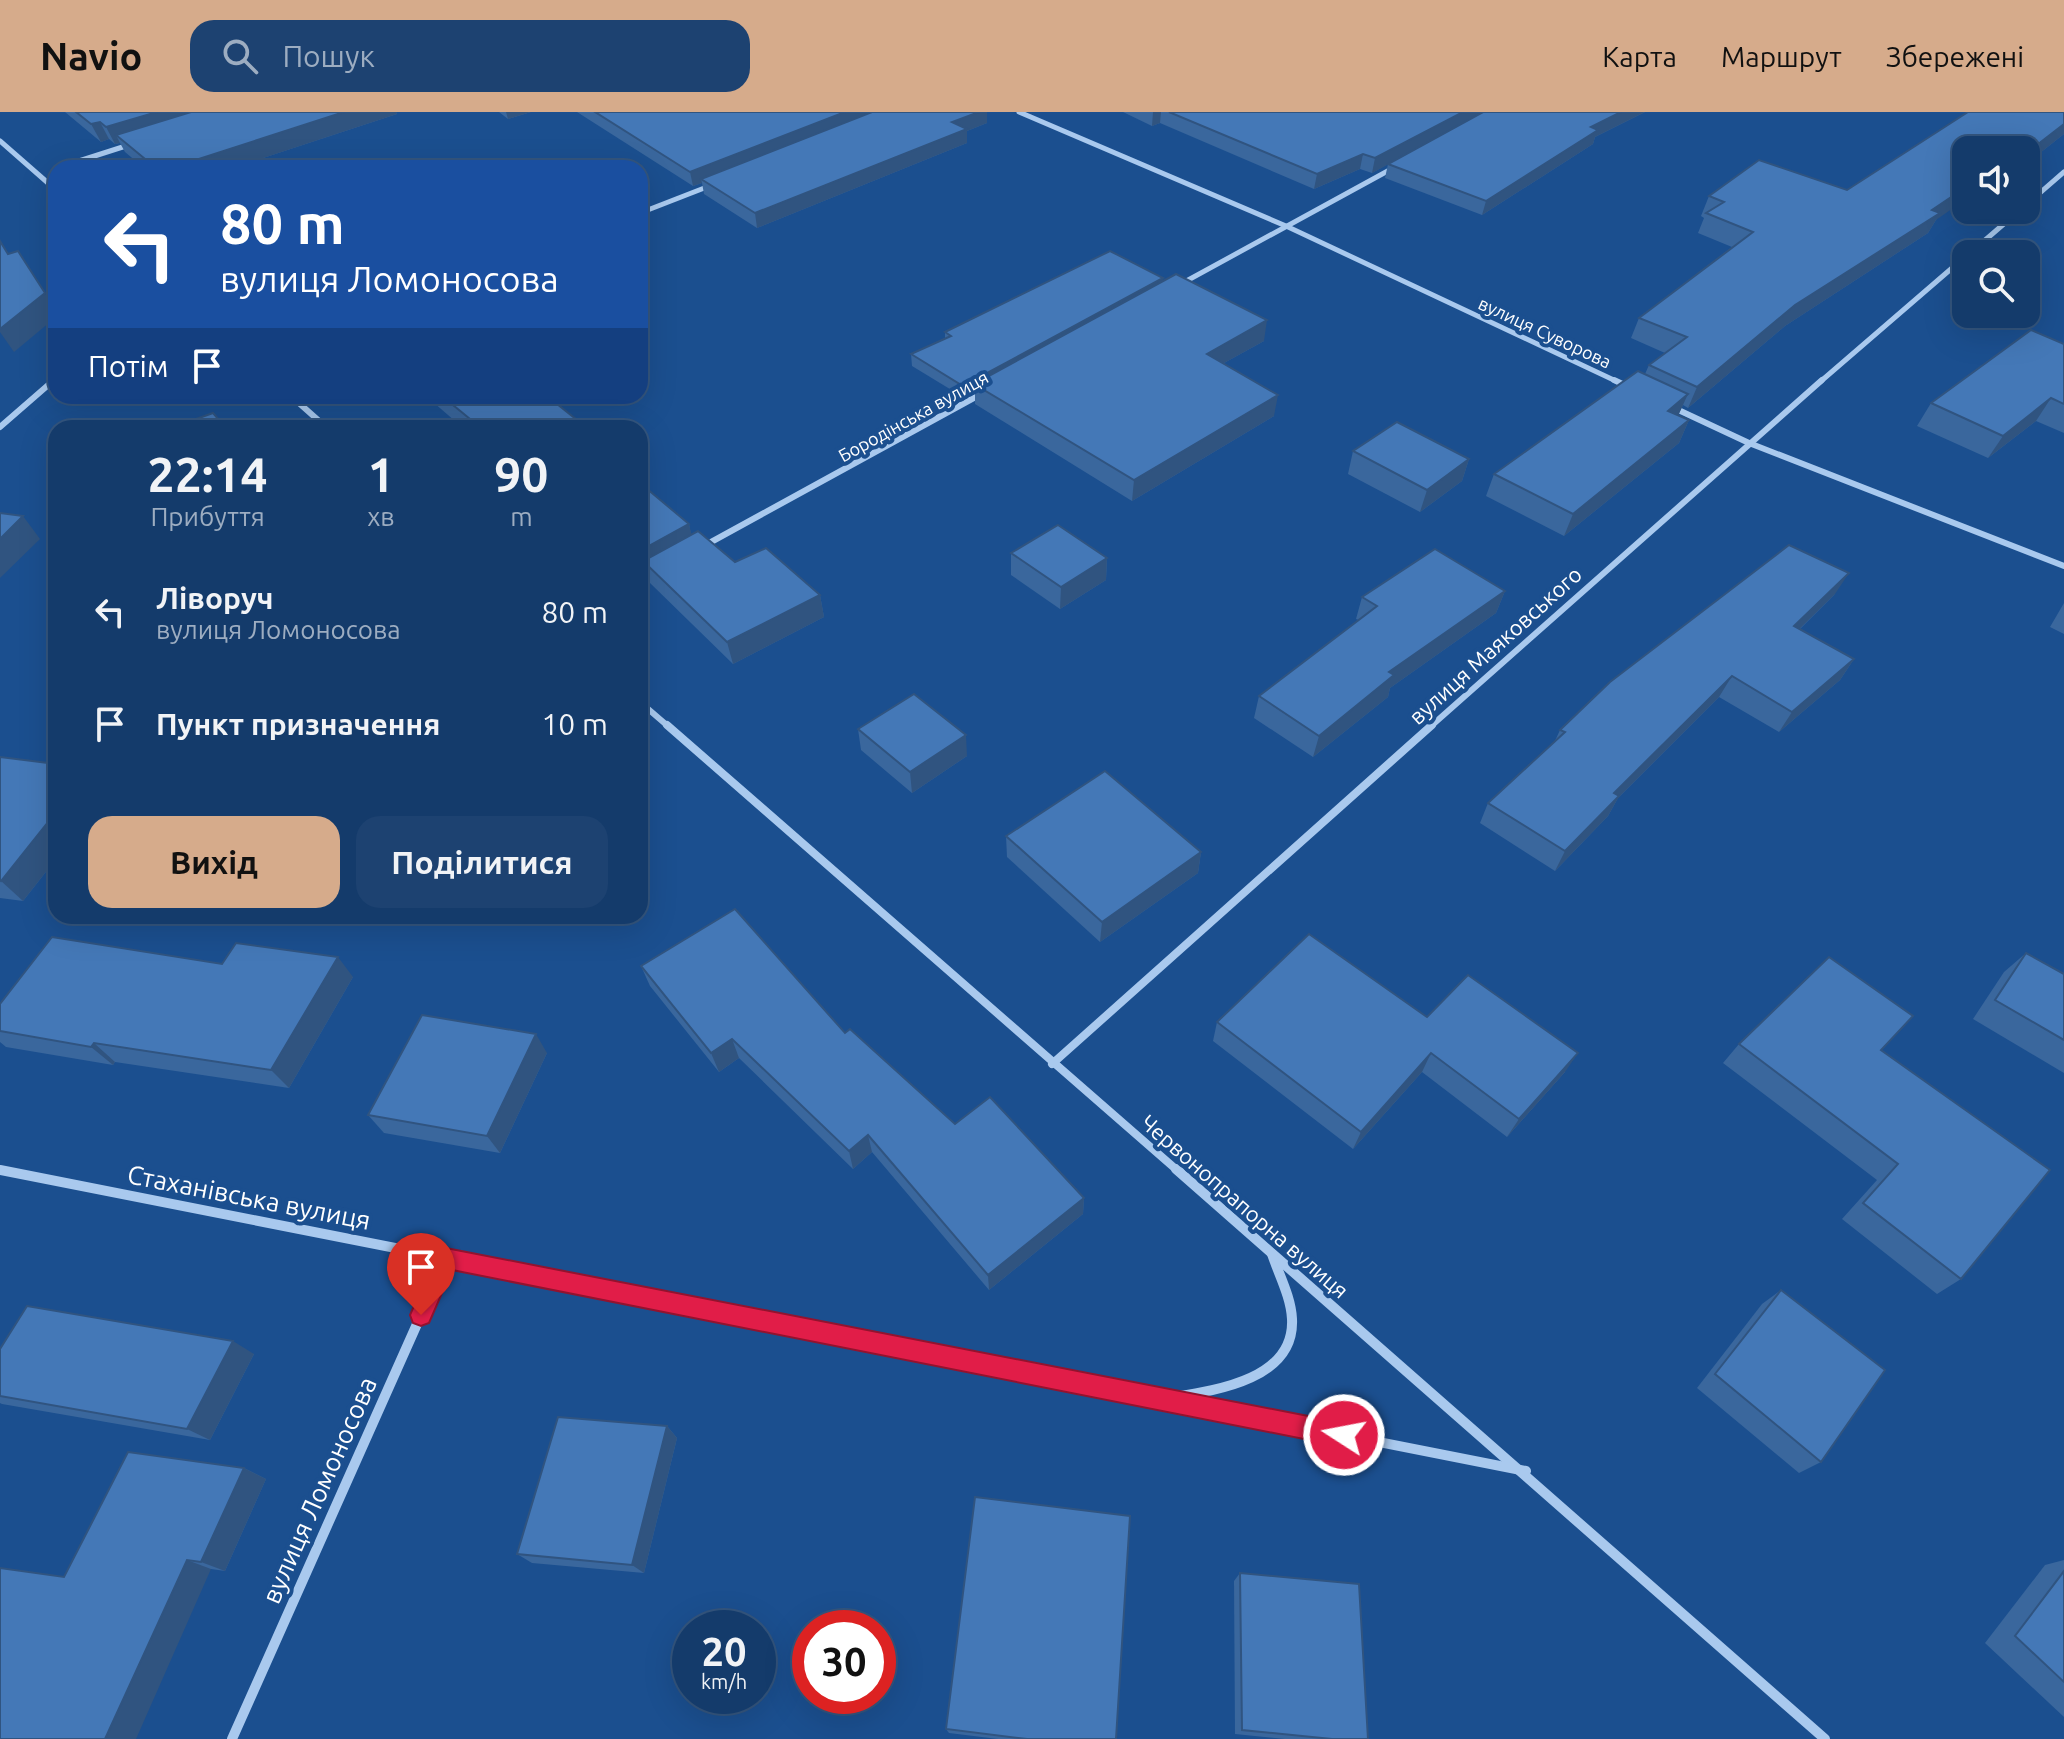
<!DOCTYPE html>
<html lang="uk">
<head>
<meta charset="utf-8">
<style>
  :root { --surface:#143b6b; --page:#1d4271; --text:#f1f3f6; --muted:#9dadc1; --line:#33557e; --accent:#d6ab8b }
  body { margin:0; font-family:Ubuntu,sans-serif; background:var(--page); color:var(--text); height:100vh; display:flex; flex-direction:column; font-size:30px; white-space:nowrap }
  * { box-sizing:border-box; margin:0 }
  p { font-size:26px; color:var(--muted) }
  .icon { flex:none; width:44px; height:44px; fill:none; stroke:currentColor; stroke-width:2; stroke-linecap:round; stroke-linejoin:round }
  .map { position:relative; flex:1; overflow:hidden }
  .drawer { position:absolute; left:48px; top:308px; width:600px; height:504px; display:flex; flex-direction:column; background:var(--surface); border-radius:24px; box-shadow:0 8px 32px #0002,0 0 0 2px var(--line) }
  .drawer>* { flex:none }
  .top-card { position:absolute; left:48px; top:48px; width:600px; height:244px; border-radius:24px; box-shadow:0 8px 32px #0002,0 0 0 2px var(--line); background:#1a4fa0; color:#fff; overflow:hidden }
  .controls { position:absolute; left:1952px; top:24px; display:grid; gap:16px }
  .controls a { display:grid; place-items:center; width:88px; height:88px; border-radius:16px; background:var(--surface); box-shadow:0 8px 32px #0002,0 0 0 2px var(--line); font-size:40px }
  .speed { position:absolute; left:672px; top:1498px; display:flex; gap:16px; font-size:40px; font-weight:700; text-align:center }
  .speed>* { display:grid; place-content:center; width:104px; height:104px; border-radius:50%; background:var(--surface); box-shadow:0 8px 32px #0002,0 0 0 2px var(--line); line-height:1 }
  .speed small { font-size:20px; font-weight:400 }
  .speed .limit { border:12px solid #d22; background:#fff; color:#111 }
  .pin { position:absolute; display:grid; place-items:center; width:68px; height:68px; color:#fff; margin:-82px -34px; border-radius:50% 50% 50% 0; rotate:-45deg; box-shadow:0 0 8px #0007 }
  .pin .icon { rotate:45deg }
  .me { position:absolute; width:88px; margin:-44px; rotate:281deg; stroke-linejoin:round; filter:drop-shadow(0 0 6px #0008) }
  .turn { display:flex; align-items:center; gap:28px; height:168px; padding:0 40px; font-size:36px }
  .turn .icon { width:104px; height:104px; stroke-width:2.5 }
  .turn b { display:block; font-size:56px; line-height:68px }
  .then { display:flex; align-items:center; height:76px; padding:0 40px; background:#0003; gap:16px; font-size:30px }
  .eta { display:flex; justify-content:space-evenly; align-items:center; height:136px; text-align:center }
  .eta b { font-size:48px; font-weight:700; line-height:56px }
  .primary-button { display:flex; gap:16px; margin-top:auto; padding:16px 40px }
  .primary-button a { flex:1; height:92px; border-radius:24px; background:var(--accent); color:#111; font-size:32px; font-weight:700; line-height:92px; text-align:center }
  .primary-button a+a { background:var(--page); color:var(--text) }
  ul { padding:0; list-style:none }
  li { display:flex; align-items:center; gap:24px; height:112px; padding:0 40px }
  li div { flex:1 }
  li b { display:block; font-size:30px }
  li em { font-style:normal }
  header { display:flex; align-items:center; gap:48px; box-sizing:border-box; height:112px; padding:0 40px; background:var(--accent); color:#111 }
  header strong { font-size:38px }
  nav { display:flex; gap:44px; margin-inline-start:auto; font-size:28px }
  .search { width:560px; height:72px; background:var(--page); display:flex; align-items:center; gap:20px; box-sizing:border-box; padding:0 28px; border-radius:24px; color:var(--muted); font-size:30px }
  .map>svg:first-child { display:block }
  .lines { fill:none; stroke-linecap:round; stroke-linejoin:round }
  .street-far3 { stroke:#a9c9ee; stroke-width:5 }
  .street-far2 { stroke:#a9c9ee; stroke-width:6 }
  .street-far1 { stroke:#a9c9ee; stroke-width:8 }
  .street { stroke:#a9c9ee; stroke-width:10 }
  .wall { fill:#3a679d }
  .shaded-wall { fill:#305480 }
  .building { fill:#4478b7; stroke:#305480; stroke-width:2 }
  .route { fill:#e11d48; stroke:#92132f; stroke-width:2 }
  .labels { text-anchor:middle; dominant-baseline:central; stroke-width:8; stroke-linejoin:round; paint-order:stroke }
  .far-street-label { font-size:18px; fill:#fff; stroke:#1b4f8f }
  .street-label { font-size:22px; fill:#fff; stroke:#1b4f8f }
  .near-street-label { font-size:26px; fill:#fff; stroke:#1b4f8f }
</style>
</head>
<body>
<header>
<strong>Navio</strong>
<div class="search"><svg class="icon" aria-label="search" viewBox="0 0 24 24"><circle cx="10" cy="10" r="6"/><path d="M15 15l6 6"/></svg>Пошук</div>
<nav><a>Карта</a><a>Маршрут</a><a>Збережені</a></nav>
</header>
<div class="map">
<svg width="2064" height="1627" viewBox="0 0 2064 1627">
  <rect width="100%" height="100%" fill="#1b4f8f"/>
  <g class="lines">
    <!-- street-far3 -->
    <g class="street-far3">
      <polyline points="1019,0 1286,114 1618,270"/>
      <polyline points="0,29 56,78"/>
      <polyline points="57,56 132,32"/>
      <polyline points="2026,93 2064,60"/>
      <polyline points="640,101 712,73"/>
      <polyline points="1969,142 2020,98"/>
      <polyline points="1179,173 1395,55"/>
      <polyline points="51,270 56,266"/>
      <polyline points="1820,270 1966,144"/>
    </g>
    <!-- street-far2 -->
    <g class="street-far2">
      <polyline points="1614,268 1631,276"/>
      <polyline points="291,284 327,316"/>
      <polyline points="1672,295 1749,331 2064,454"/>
      <polyline points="0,315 54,268"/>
      <polyline points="702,435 981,282"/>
      <polyline points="640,470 655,461"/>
      <polyline points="640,590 669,615"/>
      <polyline points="1430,615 1822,268"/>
    </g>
    <!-- street-far1 -->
    <g class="street-far1">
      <polyline points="667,613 1178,1059"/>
      <polyline points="1052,952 1432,613"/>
      <polyline points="0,1058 3,1059"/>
    </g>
    <!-- street -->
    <g class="street">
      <polyline points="1176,1057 1825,1627"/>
      <polyline points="0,1058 1526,1359"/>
      <path d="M1168,1286c44,-7 127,-17 124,-79 -1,-22 -13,-44 -20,-65"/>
      <polyline points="232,1627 446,1147"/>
    </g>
  </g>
  <!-- wall -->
  <g class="wall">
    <polygon points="65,0 396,0 397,2 233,56 144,56 125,40 120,31 115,32 109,27 101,30"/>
    <polygon points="499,0 531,0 508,7"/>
    <polygon points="577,0 987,0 987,11 967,19 967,31 757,116 704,82 702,71 693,74"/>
    <polygon points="1123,0 1645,0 1595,25 1593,32 1482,103 1385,66 1388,52 1372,61 1360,57 1314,77 1160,11 1152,14"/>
    <polygon points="2064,0 2064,22 2026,52 2026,38 1966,38 1936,108 1928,121 1785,214 1688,296 1683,293 1678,303 1689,308 1679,331 1564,424 1486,384 1494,362 1645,262 1649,253 1665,241 1631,226 1639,206 1732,135 1698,121 1704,106 1701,104 1709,84 1847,78"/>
    <polygon points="1163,166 1162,170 1264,229 1224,251 1274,304 1132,389 975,292 975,279 963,285 912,254 911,242 945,226 945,220"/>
    <polygon points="2064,232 2064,321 2036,309 1988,346 1917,314 1931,291"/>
    <polygon points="426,284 547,284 587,316 463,316"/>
    <polygon points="1353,339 1469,347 1462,369 1420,400 1348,362"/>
    <polygon points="640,371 689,412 691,423 735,450 820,483 824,505 733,552 650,471 646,460 641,463 640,462"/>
    <polygon points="1011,441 1107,446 1106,468 1060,497 1011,463"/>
    <polygon points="1505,479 1496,501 1390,576 1388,585 1313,645 1254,606 1259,584 1359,508 1356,507 1362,485"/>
    <polygon points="1835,482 1800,517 1854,547 1840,568 1779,620 1719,585 1618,686 1608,704 1555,759 1480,711 1488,691 1554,631 1560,618"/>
    <polygon points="2064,491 2064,522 2050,515"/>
    <polygon points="858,617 967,644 912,681 861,638"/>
    <polygon points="0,645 56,652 56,747 23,789 0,786"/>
    <polygon points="1006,724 1201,740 1198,761 1100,830 1007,745"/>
    <polygon points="2026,841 2064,862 2064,961 1973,907 2004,860"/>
    <polygon points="222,852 353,865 289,976 115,950 113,953 6,935 0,930 0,892"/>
    <polygon points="641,854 845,921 955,1012 1084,1086 1083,1102 989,1178 872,1040 853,1057 739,946 719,960 650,874"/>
    <polygon points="1427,905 1565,960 1507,1025 1422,960 1353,1037 1213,929 1217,910"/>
    <polygon points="1739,932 1881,938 1961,1167 1937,1182 1842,1107 1877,1068 1723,951"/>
    <polygon points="547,941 500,1041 384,1021 368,1003"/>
    <polygon points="1781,1178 1821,1350 1799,1361 1697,1276 1762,1192"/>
    <polygon points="0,1237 254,1242 210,1328 2,1292 0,1291"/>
    <polygon points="667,1314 677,1326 644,1461 532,1451 517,1442"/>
    <polygon points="244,1356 266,1367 225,1459 211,1457 64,1465"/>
    <polygon points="2064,1448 2064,1605 1985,1531 2045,1453"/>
    <polygon points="1240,1461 1368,1627 1285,1627 1235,1622 1234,1469"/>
    <polygon points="946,1617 1116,1627 998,1627 949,1621"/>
  </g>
  <!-- shaded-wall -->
  <g class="shaded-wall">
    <polygon points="157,0 224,0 116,23 120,31 115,32 106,15"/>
    <polygon points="344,0 396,0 397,2 233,56 171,56"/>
    <polygon points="506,0 531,0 508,7"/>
    <polygon points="845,0 883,0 701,67 702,71 693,74 690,60"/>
    <polygon points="979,0 987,0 987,11 967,19 967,31 757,116 755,101 952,10"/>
    <polygon points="1153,0 1161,0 1160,11 1152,14"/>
    <polygon points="1463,0 1487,0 1372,61 1375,46"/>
    <polygon points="1621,0 1645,0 1595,25 1593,32 1482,103 1486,89 1591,15"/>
    <polygon points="100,10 109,27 101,30 91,12"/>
    <polygon points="2064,12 2064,22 2026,52 2026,48 2033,36"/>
    <polygon points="1363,42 1360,57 1314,77 1317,62"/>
    <polygon points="1966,75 1966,87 1936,108 1928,121 1785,214 1688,296 1697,275 1795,193"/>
    <polygon points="1163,166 1162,177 974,272 975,279 963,285 963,274"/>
    <polygon points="45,181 56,198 56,205 14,240 0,220 0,217"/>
    <polygon points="1267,208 1264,229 1204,262 1207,242"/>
    <polygon points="1688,282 1678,304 1668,299"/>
    <polygon points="1278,283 1274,304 1132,389 1134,368"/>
    <polygon points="2051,286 2036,309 1988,346 2003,324"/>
    <polygon points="1689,308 1679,331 1564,424 1573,402"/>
    <polygon points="1469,347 1462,369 1420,400 1427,378"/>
    <polygon points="23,404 40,427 0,466 0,427"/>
    <polygon points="689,412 694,433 643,449 646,460 641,463 640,439"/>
    <polygon points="1107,446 1106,468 1060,497 1061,475"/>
    <polygon points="1849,461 1835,482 1781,535 1794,514"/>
    <polygon points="1505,479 1496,501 1390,576 1388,585 1313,645 1319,624 1389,560"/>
    <polygon points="820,483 824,505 733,552 727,530"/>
    <polygon points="1854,547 1840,568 1779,620 1792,600"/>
    <polygon points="1732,564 1719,585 1618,686 1608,704 1555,759 1565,739 1614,681"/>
    <polygon points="966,623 967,644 912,681 910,660"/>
    <polygon points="56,700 56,747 23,789 1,769"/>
    <polygon points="1201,740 1198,761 1100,830 1102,810"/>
    <polygon points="338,845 353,865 289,976 271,958"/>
    <polygon points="536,922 547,941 500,1041 487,1024"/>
    <polygon points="732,927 739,946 719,960 711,941"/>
    <polygon points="94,931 115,950 113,953 91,935"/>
    <polygon points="1431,941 1422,960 1353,1037 1361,1020"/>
    <polygon points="1578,941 1565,960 1507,1025 1519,1007"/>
    <polygon points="868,1023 872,1040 853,1057 849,1039"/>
    <polygon points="1084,1086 1083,1102 989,1178 988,1163"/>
    <polygon points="233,1229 254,1242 210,1328 187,1317"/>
    <polygon points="667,1314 677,1326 644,1461 632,1453"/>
    <polygon points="244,1356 266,1367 225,1459 201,1450"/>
    <polygon points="187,1448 211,1457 136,1627 105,1627"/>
  </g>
  <!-- building -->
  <g class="building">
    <polygon points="76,0 157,0 106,15 100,10 91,12"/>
    <polygon points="191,0 344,0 171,56 156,56 116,23"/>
    <polygon points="595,0 845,0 690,60"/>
    <polygon points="872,0 979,0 952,10 967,17 755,101 701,67"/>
    <polygon points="1169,0 1463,0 1375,46 1363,42 1317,62"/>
    <polygon points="1483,0 1621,0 1591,15 1598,18 1486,89 1388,52"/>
    <polygon points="1968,0 2064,0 2064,12 2033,36 2026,34 2020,38 1966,38 1966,75 1932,98 1940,101 1795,193 1697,275 1649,253 1687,225 1639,206 1753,120 1706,101 1724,90 1709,84 1759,48 1847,78"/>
    <polygon points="0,129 8,142 18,139 45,181 0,217"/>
    <polygon points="1110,139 1163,166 963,274 911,242 951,224 945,220"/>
    <polygon points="1176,162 1267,208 1207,242 1278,283 1134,368 974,272"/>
    <polygon points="2031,218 2064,232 2064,292 2051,286 2003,324 1931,291"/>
    <polygon points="1638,259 1688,282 1668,299 1689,308 1573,402 1494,362"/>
    <polygon points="442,284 547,284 587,316 481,316"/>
    <polygon points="213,301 226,316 171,316"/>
    <polygon points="1397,310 1469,347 1427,378 1353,339"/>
    <polygon points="640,371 689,412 640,439"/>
    <polygon points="0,401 23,404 0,427"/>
    <polygon points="1058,413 1107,446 1061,475 1011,441"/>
    <polygon points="698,419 735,450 766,436 820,483 727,530 643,449"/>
    <polygon points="1789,433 1849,461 1794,514 1854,547 1792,600 1732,564 1614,681 1619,684 1565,739 1488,691 1565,620 1560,618 1610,570"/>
    <polygon points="1435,437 1505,479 1389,560 1394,563 1319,624 1259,584 1377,494 1362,485"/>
    <polygon points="914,582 966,623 910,660 858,617"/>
    <polygon points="0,645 56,652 56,700 1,769 0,768"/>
    <polygon points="1105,659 1201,740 1102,810 1006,724"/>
    <polygon points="735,797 845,921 850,917 955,1012 990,985 1084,1086 988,1163 868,1023 849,1039 732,927 711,941 641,854"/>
    <polygon points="1309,822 1427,905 1468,863 1578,941 1519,1007 1431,941 1361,1020 1217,910"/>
    <polygon points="52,825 222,852 236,831 338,845 271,958 94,931 91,935 0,919 0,892"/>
    <polygon points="2026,841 2064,862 2064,928 1995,888"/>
    <polygon points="1829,845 1913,904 1881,938 2050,1058 1961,1167 1863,1091 1898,1052 1739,932"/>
    <polygon points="422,903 536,922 487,1024 368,1003"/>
    <polygon points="1781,1178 1885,1258 1821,1350 1715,1262"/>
    <polygon points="27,1194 233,1229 187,1317 0,1284 0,1237"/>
    <polygon points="558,1305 667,1314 632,1453 517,1442"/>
    <polygon points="128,1340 244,1356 201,1450 187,1448 105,1627 0,1627 0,1456 64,1465"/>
    <polygon points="975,1385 1130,1404 1116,1627 1027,1627 946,1617"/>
    <polygon points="2064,1459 2064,1570 2015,1524"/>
    <polygon points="1240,1461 1359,1472 1368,1627 1332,1627 1242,1618"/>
  </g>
  <!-- route -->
  <polygon class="route" points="446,1136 1344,1311 1352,1315 1356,1323 1352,1331 1344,1335 452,1158 429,1211 421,1214 413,1211 410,1203 438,1139"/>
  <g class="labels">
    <!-- far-street labels -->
    <g class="far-street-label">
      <text transform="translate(1545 220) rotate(25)">вулиця Суворова</text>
      <text transform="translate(913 304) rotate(-29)">Бородінська вулиця</text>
    </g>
    <!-- street labels -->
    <g class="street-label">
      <text transform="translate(1495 533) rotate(-42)">вулиця Маяковського</text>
      <text transform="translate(1245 1094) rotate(41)">Червонопрапорна вулиця</text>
    </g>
    <!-- near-street labels -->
    <g class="near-street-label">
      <text transform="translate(249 1085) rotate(11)">Стаханівська вулиця</text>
      <text transform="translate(319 1378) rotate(-66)">вулиця Ломоносова</text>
    </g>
  </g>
</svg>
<div class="controls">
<a><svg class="icon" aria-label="sound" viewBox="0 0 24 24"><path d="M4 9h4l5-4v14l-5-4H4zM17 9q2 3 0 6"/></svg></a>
<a><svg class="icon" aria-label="search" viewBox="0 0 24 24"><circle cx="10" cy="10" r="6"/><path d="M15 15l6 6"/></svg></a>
</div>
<div class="speed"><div>20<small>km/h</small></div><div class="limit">30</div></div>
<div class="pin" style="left:421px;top:1203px;background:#d93025"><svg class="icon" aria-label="arrive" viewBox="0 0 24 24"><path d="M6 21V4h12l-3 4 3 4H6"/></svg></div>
<svg class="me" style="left:1344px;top:1323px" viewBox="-20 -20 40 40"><circle r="17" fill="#e11d48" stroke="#fff" stroke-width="3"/><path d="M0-11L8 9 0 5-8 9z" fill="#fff"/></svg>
<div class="top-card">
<div class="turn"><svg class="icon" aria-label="left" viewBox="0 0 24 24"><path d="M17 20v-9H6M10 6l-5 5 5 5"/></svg><div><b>80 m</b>вулиця Ломоносова</div></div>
<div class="then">Потім<svg class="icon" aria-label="arrive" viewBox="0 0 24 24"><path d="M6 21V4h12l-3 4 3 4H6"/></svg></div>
</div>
<section class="drawer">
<div class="eta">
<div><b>22:14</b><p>Прибуття</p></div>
<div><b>1</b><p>хв</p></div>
<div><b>90</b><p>m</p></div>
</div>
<ul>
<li><svg class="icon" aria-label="left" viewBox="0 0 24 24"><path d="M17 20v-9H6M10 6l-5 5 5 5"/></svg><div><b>Ліворуч</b><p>вулиця Ломоносова</p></div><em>80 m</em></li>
<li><svg class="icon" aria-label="arrive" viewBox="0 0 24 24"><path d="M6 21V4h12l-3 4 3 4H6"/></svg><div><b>Пункт призначення</b></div><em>10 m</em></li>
</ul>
<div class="primary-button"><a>Вихід</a><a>Поділитися</a></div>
</section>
</div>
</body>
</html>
